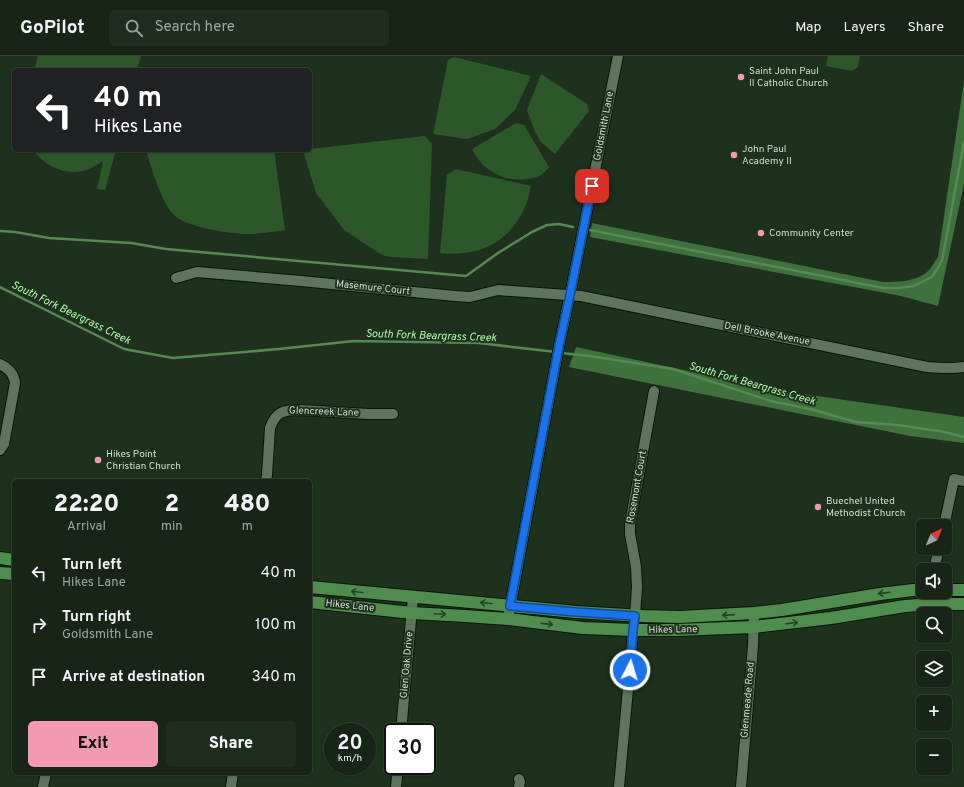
<!DOCTYPE html>
<html lang="en">
<head>
<meta charset="utf-8">
<style>
  :root { --surface:#162516; --page:#1f2d1f; --text:#f1f3f6; --muted:#9ea5a1; --line:#354235; --accent:#f29aaf }
  body { margin:0; font-family:Overpass,sans-serif; background:var(--page); color:var(--text); height:100vh; display:flex; flex-direction:column; font-size:15px; white-space:nowrap }
  * { box-sizing:border-box; margin:0 }
  p { font-size:13px; color:var(--muted) }
  .icon { flex:none; width:22px; height:22px; fill:none; stroke:currentColor; stroke-width:2; stroke-linecap:round; stroke-linejoin:round }
  .map { position:relative; flex:1; overflow:hidden }
  .side { position:absolute; left:12px; top:423px; width:300px; height:296px; display:flex; flex-direction:column; background:var(--surface); border-radius:6px; box-shadow:0 1px 3px #0004,0 0 0 1px var(--line) }
  .side>* { flex:none }
  .hud { position:absolute; left:12px; top:12px; width:300px; height:84px; border-radius:6px; box-shadow:0 1px 3px #0004,0 0 0 1px var(--line); background:#202124; color:#fff; overflow:hidden }
  .needle { width:26px; rotate:44deg }
  .tools { position:absolute; left:916px; top:463px; display:grid; gap:8px }
  .tools a { display:grid; place-items:center; width:36px; height:36px; border-radius:6px; background:var(--surface); box-shadow:0 1px 3px #0004,0 0 0 1px var(--line); font-size:20px }
  .speed { position:absolute; left:324px; top:667px; display:flex; gap:8px; font-size:20px; font-weight:700; text-align:center }
  .speed>* { display:grid; place-content:center; width:52px; height:52px; border-radius:50%; background:var(--surface); box-shadow:0 1px 3px #0004,0 0 0 1px var(--line); line-height:1 }
  .speed small { font-size:10px; font-weight:400 }
  .speed .limit { border:2px solid #111; border-radius:6px; background:#fff; color:#111 }
  .pin { position:absolute; display:grid; place-items:center; width:34px; height:34px; color:#fff; margin:-17px; border-radius:8px; box-shadow:0 2px 6px #0006 }
  .me { position:absolute; width:44px; margin:-22px; rotate:5deg; stroke-linejoin:round; filter:drop-shadow(0 0 3px #0008) }
  .turn { display:flex; align-items:center; gap:14px; height:84px; padding:0 16px; font-size:18px }
  .turn .icon { width:52px; height:52px; stroke-width:2.5 }
  .turn b { display:block; font-size:28px; line-height:34px }
  .eta { display:flex; justify-content:space-evenly; align-items:center; height:68px; text-align:center }
  .eta b { font-size:24px; font-weight:800; line-height:28px }
  .cta { display:flex; gap:8px; margin-top:auto; padding:8px 16px }
  .cta a { flex:1; height:46px; border-radius:6px; background:var(--accent); color:#111; font-size:16px; font-weight:800; line-height:46px; text-align:center }
  .cta a+a { background:var(--page); color:var(--text) }
  ul { padding:0; list-style:none }
  li { display:flex; align-items:center; gap:12px; height:52px; padding:0 16px }
  li div { flex:1 }
  li b { display:block; font-size:15px }
  li em { font-style:normal }
  header { display:flex; align-items:center; gap:24px; box-sizing:border-box; height:56px; padding:0 20px; background:var(--surface); border-bottom:1px solid var(--line) }
  header strong { font-size:19px }
  nav { display:flex; gap:22px; margin-inline-start:auto; font-size:14px }
  .search { width:280px; height:36px; background:var(--page); display:flex; align-items:center; gap:10px; box-sizing:border-box; padding:0 14px; border-radius:6px; color:var(--muted); font-size:15px }
  .map>svg:first-child { display:block }
  .green { fill:#2b5729 }
  .forest { fill:#3f713d }
  .lines { fill:none; stroke-linecap:round; stroke-linejoin:round }
  .stream { stroke:#568853; stroke-width:2.5 }
  .minor-casing { stroke:#071906; stroke-width:12 }
  .major-casing { stroke:#071906; stroke-width:14 }
  .minor { stroke:#5e745c; stroke-width:10 }
  .major { stroke:#518c4f; stroke-width:12 }
  .oneway { stroke:#284327 }
  .route-casing { stroke:#114b97; stroke-width:10 }
  .route { stroke:#1a73e8; stroke-width:7 }
  .poi-dot { fill:#f29aaf; stroke:#1e311d; stroke-width:1.5 }
  .labels { text-anchor:middle; dominant-baseline:central; stroke-width:4; stroke-linejoin:round; paint-order:stroke }
  .poi-label { font-size:10px; fill:#d2ded1; stroke:#1e311d; text-anchor:start }
  .street-label { font-size:10px; fill:#d2ded1; stroke:#1e311d }
  .water-label { font-size:11px; font-style:italic; fill:#b0f9ab; stroke:#1e311d }
</style>
</head>
<body>
<header>
<strong>GoPilot</strong>
<div class="search"><svg class="icon" aria-label="search" viewBox="0 0 24 24"><circle cx="10" cy="10" r="6"/><path d="M15 15l6 6"/></svg>Search here</div>
<nav><a>Map</a><a>Layers</a><a>Share</a></nav>
</header>
<div class="map">
<svg width="964" height="731" viewBox="0 0 964 731">
  <rect width="100%" height="100%" fill="#1e311d"/>
  <!-- green -->
  <g class="green">
    <polygon points="38,0 141,0 137,14 34,14"/>
    <polygon points="828,0 860,0 858,11 852,15 826,10"/>
    <polygon points="454,1 531,20 515,54 495,73 467,83 433,78 448,4"/>
    <polygon points="541,18 587,48 589,55 555,98 541,86 535,76 527,54"/>
    <path d="M516,67l8,2 25,42c-4,6 -10,10 -17,11 -25,6 -49,-6 -60,-29z"/>
    <polygon points="425,80 432,88 428,203 390,201 382,199 344,174 316,137 303,94 310,94 310,93"/>
    <path d="M33,94h83l-11,40 -8,-1 6,-28c-6,4 -13,8 -20,10 -19,4 -39,-5 -50,-21z"/>
    <path d="M146,94h128l11,80c-13,2 -25,4 -37,4 -19,0 -65,-7 -76,-21 -11,-13 -21,-46 -26,-63z"/>
    <path d="M456,113l75,17c-5,32 -27,60 -60,66 -10,2 -21,2 -31,1l7,-78z"/>
  </g>
  <!-- forest -->
  <g class="forest">
    <path d="M964,25v103l-26,122 -37,-10 -311,-59 2,-14 291,59c15,0 30,0 43,-9 5,-4 8,-11 12,-16z"/>
    <polygon points="576,291 782,335 964,361 964,387 910,380 569,311"/>
  </g>
  <g class="lines">
    <!-- stream -->
    <g class="stream">
      <polyline points="590,174 883,232 898,232 914,230 932,221 942,205 964,86"/>
      <polyline points="0,175 15,176 49,182 131,187 166,193 466,220 498,197 532,176 547,169 559,168 573,171"/>
      <polyline points="0,231 124,293 173,302 279,293 354,285 479,287 556,296"/>
      <polyline points="561,297 590,300 673,313 771,345 814,354 856,366 898,369 945,376 964,381"/>
    </g>
    <defs>
      <g id="minor">
        <path d="M176,222l21,-6 104,9 154,15 15,1 28,-7 83,6 346,71c12,1 24,2 37,0"/>
        <path d="M0,308c8,4 14,9 15,19l-11,61 -4,6"/>
        <path d="M266,425l1,-6 3,-47c6,-17 14,-18 30,-18l68,4h25"/>
        <polyline points="944,470 954,423 964,425"/>
        <polyline points="934,514 939,492"/>
        <polyline points="509,557 560,285 570,239 618,0"/>
        <polyline points="401,676 413,541"/>
        <polyline points="43,731 46,717"/>
        <polyline points="231,731 233,717"/>
        <polyline points="396,731 398,710"/>
        <polyline points="519,731 520,726 519,723"/>
        <polyline points="619,731 631,600 633,574 635,560 637,531 636,511 630,478 630,468 654,335"/>
        <polyline points="741,731 753,590 754,557"/>
      </g>
      <g id="major">
        <polyline points="0,502 14,504"/>
        <polyline points="0,517 14,518"/>
        <polyline points="310,531 576,556 643,560 679,561 754,557 782,554 880,538 913,534 923,534"/>
        <polyline points="945,534 964,534"/>
        <polyline points="310,546 412,557 465,560 508,563 583,572 633,574 678,574 754,571 831,562 905,550 934,548 964,548"/>
      </g>
    </defs>
    <!-- minor casing -->
    <use href="#minor" class="minor-casing"/>
    <!-- major casing -->
    <use href="#major" class="major-casing"/>
    <!-- minor -->
    <use href="#minor" class="minor"/>
    <!-- major -->
    <use href="#major" class="major"/>
  </g>
  <!-- one-way arrows -->
  <defs><path id="oneway-shaft" d="M-6 0H5M1.5-3L5.5 0L1.5 3" fill="none" stroke-width="1.6" stroke-linecap="round" stroke-linejoin="round"/></defs>
  <g class="oneway">
    <use href="#oneway-shaft" transform="translate(357 536) rotate(-175)"/>
    <use href="#oneway-shaft" transform="translate(884 537) rotate(173)"/>
    <use href="#oneway-shaft" transform="translate(486 547) rotate(-175)"/>
    <use href="#oneway-shaft" transform="translate(440 558) rotate(3)"/>
    <use href="#oneway-shaft" transform="translate(728 559) rotate(176)"/>
    <use href="#oneway-shaft" transform="translate(792 567) rotate(-7)"/>
    <use href="#oneway-shaft" transform="translate(547 568) rotate(6)"/>
  </g>
  <g class="lines">
    <defs>
      <polyline id="route" points="592,130 570,239 560,285 510,550 576,556 635,560 633,574 630,614"/>
    </defs>
    <!-- route casing -->
    <use href="#route" class="route-casing"/>
    <!-- route -->
    <use href="#route" class="route"/>
  </g>
  <!-- markers -->
  <g class="poi-dot">
    <circle cx="741" cy="21" r="4"/>
    <circle cx="734" cy="99" r="4"/>
    <circle cx="761" cy="177" r="4"/>
    <circle cx="98" cy="404" r="4"/>
    <circle cx="818" cy="451" r="4"/>
  </g>
  <g class="labels">
    <!-- poi labels -->
    <g class="poi-label">
      <text x="749" y="15">Saint John Paul<tspan x="749" dy="12">II Catholic Church</tspan></text>
      <text x="742" y="93">John Paul<tspan x="742" dy="12">Academy II</tspan></text>
      <text x="769" y="177">Community Center</text>
      <text x="106" y="398">Hikes Point<tspan x="106" dy="12">Christian Church</tspan></text>
      <text x="826" y="445">Buechel United<tspan x="826" dy="12">Methodist Church</tspan></text>
    </g>
    <!-- street labels -->
    <g class="street-label">
      <text transform="translate(604 70) rotate(-79)">Goldsmith Lane</text>
      <text transform="translate(373 232) rotate(6)">Masemure Court</text>
      <text transform="translate(767 278) rotate(11)">Dell Brooke Avenue</text>
      <text transform="translate(324 356) rotate(2)">Glencreek Lane</text>
      <text transform="translate(637 431) rotate(-80)">Rosemont Court</text>
      <text transform="translate(350 550) rotate(6)">Hikes Lane</text>
      <text transform="translate(673 574) rotate(-1)">Hikes Lane</text>
      <text transform="translate(407 609) rotate(-85)">Glen Oak Drive</text>
      <text transform="translate(748 644) rotate(-85)">Glenmeade Road</text>
    </g>
    <!-- water labels -->
    <g class="water-label">
      <text transform="translate(71 257) rotate(26)">South Fork Beargrass Creek</text>
      <text transform="translate(431 280) rotate(2)">South Fork Beargrass Creek</text>
      <text transform="translate(752 328) rotate(16)">South Fork Beargrass Creek</text>
    </g>
  </g>
</svg>
<div class="tools">
<a><svg class="needle" viewBox="-14 -14 28 28"><path d="M0-13l5 13h-10z" fill="#e53935"/><path d="M0 13l5-13h-10z" fill="#9ea5a1"/></svg></a>
<a><svg class="icon" aria-label="sound" viewBox="0 0 24 24"><path d="M4 9h4l5-4v14l-5-4H4zM17 9q2 3 0 6"/></svg></a>
<a><svg class="icon" aria-label="search" viewBox="0 0 24 24"><circle cx="10" cy="10" r="6"/><path d="M15 15l6 6"/></svg></a>
<a><svg class="icon" aria-label="layers" viewBox="0 0 24 24"><path d="M12 4l9 5-9 5-9-5zM3 14l9 5 9-5"/></svg></a>
<a>+</a>
<a>−</a>
</div>
<div class="speed"><div>20<small>km/h</small></div><div class="limit">30</div></div>
<div class="pin" style="left:592px;top:130px;background:#d93025"><svg class="icon" aria-label="arrive" viewBox="0 0 24 24"><path d="M6 21V4h12l-3 4 3 4H6"/></svg></div>
<svg class="me" style="left:630px;top:614px" viewBox="-20 -20 40 40"><circle r="17" fill="#1a73e8" stroke="#fff" stroke-width="3"/><path d="M0-11L8 9 0 5-8 9z" fill="#fff"/></svg>
<div class="hud">
<div class="turn"><svg class="icon" aria-label="left" viewBox="0 0 24 24"><path d="M17 20v-9H6M10 6l-5 5 5 5"/></svg><div><b>40 m</b>Hikes Lane</div></div>
</div>
<section class="side">
<div class="eta">
<div><b>22:20</b><p>Arrival</p></div>
<div><b>2</b><p>min</p></div>
<div><b>480</b><p>m</p></div>
</div>
<ul>
<li><svg class="icon" aria-label="left" viewBox="0 0 24 24"><path d="M17 20v-9H6M10 6l-5 5 5 5"/></svg><div><b>Turn left</b><p>Hikes Lane</p></div><em>40 m</em></li>
<li><svg class="icon" aria-label="right" viewBox="0 0 24 24"><path d="M7 20v-9h11M14 6l5 5-5 5"/></svg><div><b>Turn right</b><p>Goldsmith Lane</p></div><em>100 m</em></li>
<li><svg class="icon" aria-label="arrive" viewBox="0 0 24 24"><path d="M6 21V4h12l-3 4 3 4H6"/></svg><div><b>Arrive at destination</b></div><em>340 m</em></li>
</ul>
<div class="cta"><a>Exit</a><a>Share</a></div>
</section>
</div>
</body>
</html>
